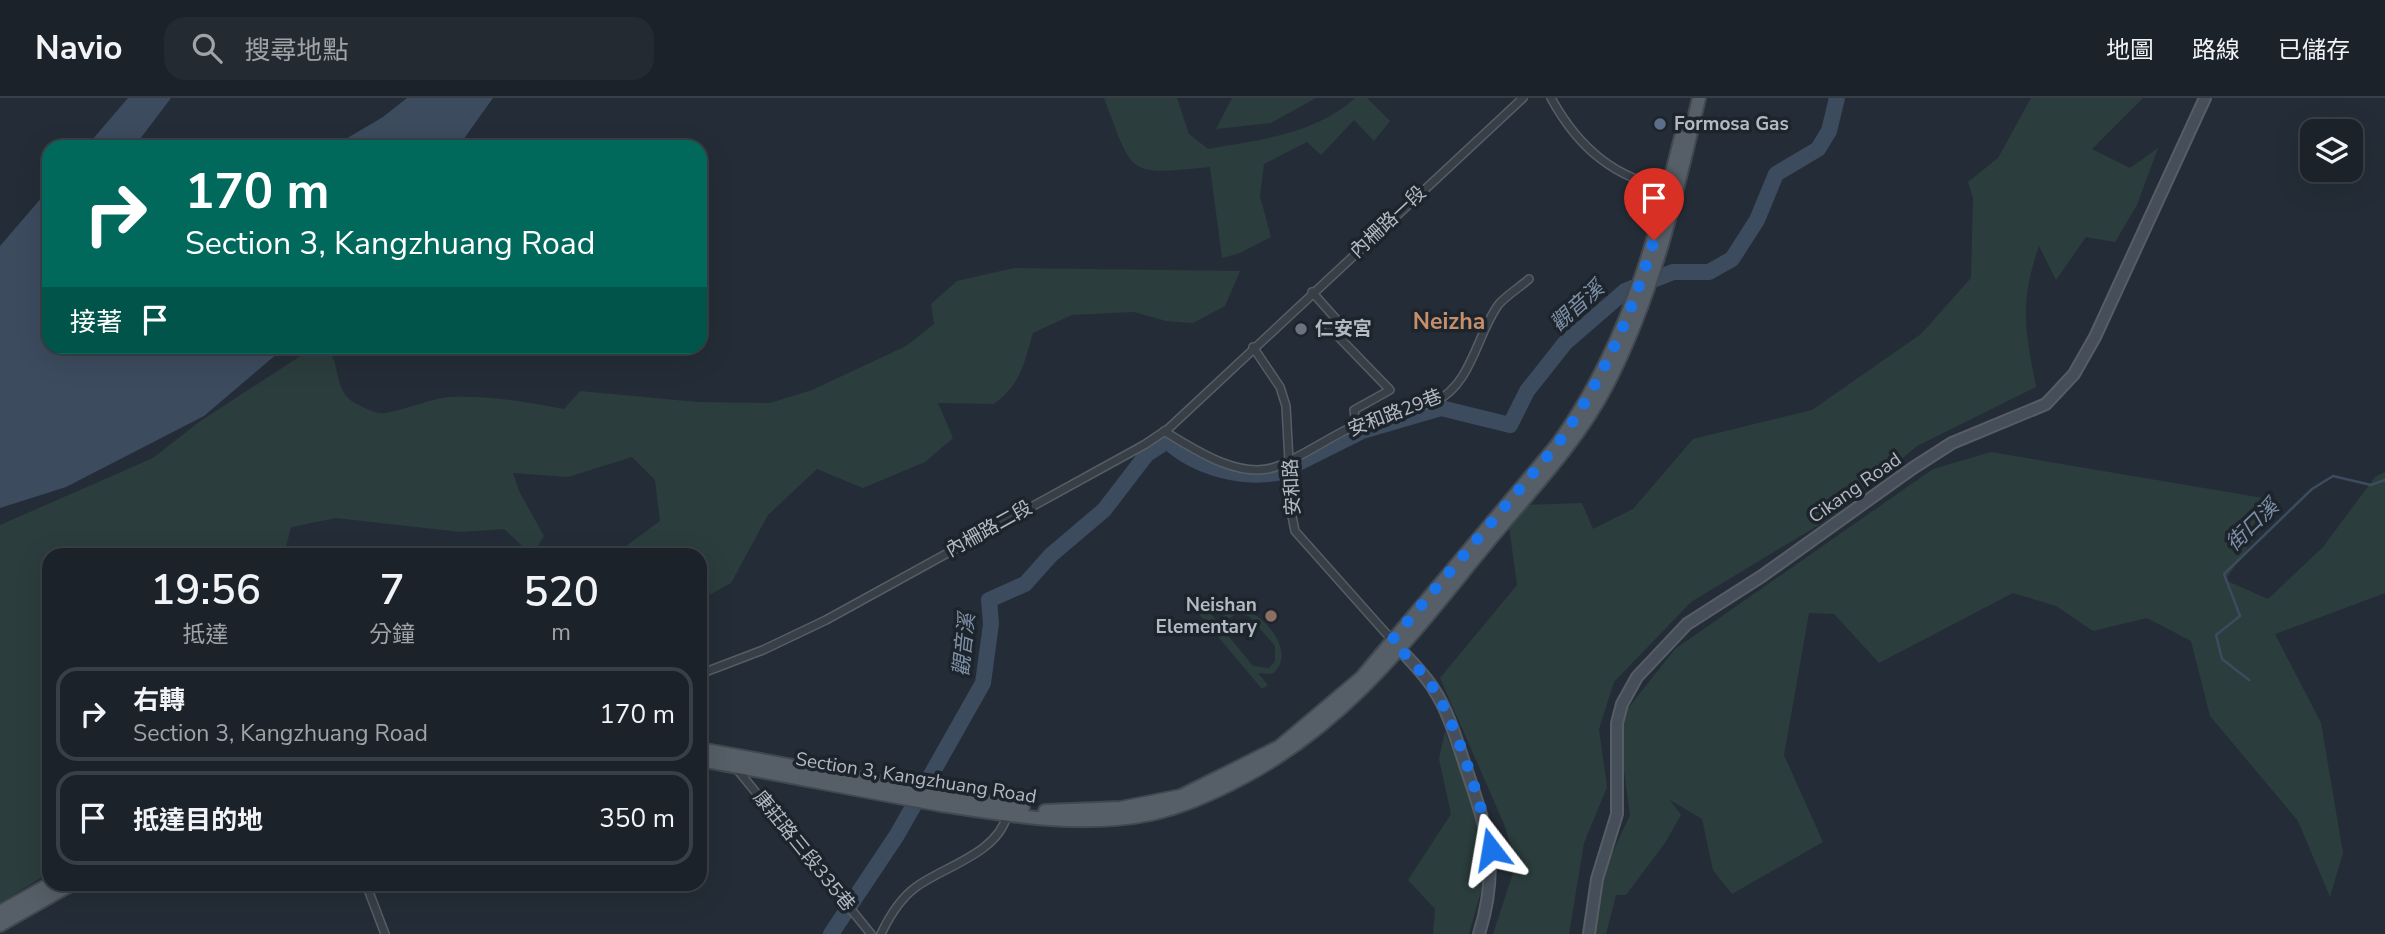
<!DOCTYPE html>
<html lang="zh-TW">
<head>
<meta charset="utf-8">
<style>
  :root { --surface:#1b2229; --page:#242a31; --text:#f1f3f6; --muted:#a0a4a8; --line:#393f46 }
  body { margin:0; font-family:"Nunito Sans","Noto Sans TC",sans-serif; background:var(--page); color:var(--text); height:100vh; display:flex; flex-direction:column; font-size:26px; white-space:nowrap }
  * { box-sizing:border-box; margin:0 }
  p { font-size:23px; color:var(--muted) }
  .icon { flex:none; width:38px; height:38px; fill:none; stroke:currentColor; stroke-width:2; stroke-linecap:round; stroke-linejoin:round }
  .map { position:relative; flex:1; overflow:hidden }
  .sheet { position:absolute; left:42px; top:450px; width:665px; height:343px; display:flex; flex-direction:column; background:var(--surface); border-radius:21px; box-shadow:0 7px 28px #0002,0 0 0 2px var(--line) }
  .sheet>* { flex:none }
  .banner { position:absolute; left:42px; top:42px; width:665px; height:214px; border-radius:21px; box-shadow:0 7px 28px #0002,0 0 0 2px var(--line); background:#00695c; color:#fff; overflow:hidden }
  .fabs { position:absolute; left:2300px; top:21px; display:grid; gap:14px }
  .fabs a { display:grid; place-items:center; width:63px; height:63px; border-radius:14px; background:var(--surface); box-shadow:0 7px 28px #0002,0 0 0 2px var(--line); font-size:35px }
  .pin { position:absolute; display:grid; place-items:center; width:60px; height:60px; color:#fff; margin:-72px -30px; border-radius:50% 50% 50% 0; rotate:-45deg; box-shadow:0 0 7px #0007 }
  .pin .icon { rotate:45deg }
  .me { position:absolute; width:77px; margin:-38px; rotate:346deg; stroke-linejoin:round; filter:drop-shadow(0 0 5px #0008) }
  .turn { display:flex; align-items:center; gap:24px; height:147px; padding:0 28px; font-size:32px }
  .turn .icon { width:91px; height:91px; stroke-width:2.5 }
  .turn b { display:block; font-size:49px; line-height:60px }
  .then { display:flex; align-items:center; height:66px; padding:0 28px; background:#0003; gap:14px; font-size:26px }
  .eta { display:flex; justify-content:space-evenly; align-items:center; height:119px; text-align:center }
  .eta b { font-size:42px; font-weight:600; line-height:49px }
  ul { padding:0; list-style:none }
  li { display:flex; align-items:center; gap:21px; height:94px; margin:0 14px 10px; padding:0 14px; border:4px solid var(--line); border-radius:21px }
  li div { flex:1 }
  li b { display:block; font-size:26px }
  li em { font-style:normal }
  header { display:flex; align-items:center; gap:42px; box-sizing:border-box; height:98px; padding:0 35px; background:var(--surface); border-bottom:2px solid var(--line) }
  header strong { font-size:33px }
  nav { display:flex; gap:38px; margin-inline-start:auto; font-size:24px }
  .search { width:490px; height:63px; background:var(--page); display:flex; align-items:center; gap:18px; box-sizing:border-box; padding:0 24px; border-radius:21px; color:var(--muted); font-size:26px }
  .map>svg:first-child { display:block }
  .green { fill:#2c3d3d; fill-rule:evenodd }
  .water { fill:#3c4b5e }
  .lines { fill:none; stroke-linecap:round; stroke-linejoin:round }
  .stream { stroke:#3c4b5e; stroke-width:2.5 }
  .river { stroke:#3c4b5e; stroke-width:16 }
  .street-casing { stroke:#565d65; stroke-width:10 }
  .secondary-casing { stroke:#565d65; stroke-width:14 }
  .primary-casing { stroke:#414850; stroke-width:16 }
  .street { stroke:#383f47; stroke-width:7 }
  .secondary { stroke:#464e5a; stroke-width:10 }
  .primary { stroke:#565e67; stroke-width:12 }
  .route { stroke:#1a73e8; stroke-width:12; stroke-dasharray:0 21.6 }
  .service-dot { fill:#5c6f8a; stroke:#1d242c; stroke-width:2.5 }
  .worship-dot { fill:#6b7280; stroke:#1d242c; stroke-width:2.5 }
  .education-dot { fill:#8d6e63; stroke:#1d242c; stroke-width:2.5 }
  .labels { text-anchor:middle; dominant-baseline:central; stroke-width:7; stroke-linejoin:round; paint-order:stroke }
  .poi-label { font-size:19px; font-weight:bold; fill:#b3bac3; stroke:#1d242c; text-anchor:start }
  .street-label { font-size:19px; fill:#b3bac3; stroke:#1d242c }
  .water-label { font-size:21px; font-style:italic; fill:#7e91a8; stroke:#1d242c }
  .quarter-label { font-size:23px; font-weight:bold; fill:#c58f6c; stroke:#1d242c }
</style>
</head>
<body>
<header>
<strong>Navio</strong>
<div class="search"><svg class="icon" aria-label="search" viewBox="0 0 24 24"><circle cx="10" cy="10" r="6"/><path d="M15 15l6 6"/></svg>搜尋地點</div>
<nav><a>地圖</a><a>路線</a><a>已儲存</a></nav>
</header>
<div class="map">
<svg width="2385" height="836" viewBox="0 0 2385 836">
  <rect width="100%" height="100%" fill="#242d37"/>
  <!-- green -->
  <g class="green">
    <path d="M1104,0h73l12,36 19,15c51,-9 108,-15 147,-51h12l23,23 -16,20 -20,-21 -33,35 -14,-13 -43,22 -4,32 11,41 -31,16 -18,5 -12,-91c-84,8 -76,10 -106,-69z"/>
    <polygon points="1232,0 1316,0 1271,25 1216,31"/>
    <path d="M2031,0h112l-51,51 38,19 28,-20 -21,57 -22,37 -29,-5 -30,43 -17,-34c-20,58 -14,83 -3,141l-119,59 -85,71 -141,85 -77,80 -15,47 8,58 -23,56 -15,91h-76l23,-70 -12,-40 -64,-146 77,-93 -8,-58 15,-22 58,-2 11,26 40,-20 60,-70 119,-29 109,-76 50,-56 2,-80 -5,-16 30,-24z"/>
    <path d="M1014,170l226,3 -15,35 -32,17 -27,-2 -32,-9 -62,3 -39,18c-10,33 -11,49 -39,71l-56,-1 15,35 -28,24 -62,26 -46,-19 -49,46 -37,68 -31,17v-45h-73l-1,-9 34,-25 -5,-41 -23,-23 -64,20 -55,-4 6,18 25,45 -12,19 -28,-26 -43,3 -125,-14 -45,9 -7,28h-235v318l-49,30v-378l153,-67 46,-36 115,-75h11c15,11 9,39 24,52 6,5 22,12 29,14 12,3 55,-16 73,-16 37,-2 77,5 113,12l16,-18 117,11 73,1 42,-13 94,-44 28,-22 -3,-20 26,-23z"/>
    <polygon points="1991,354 2281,403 2225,482 2268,501 2323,449 2375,379 2385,374 2385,495 2275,536 2321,625 2343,755 2330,799 2298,723 2210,618 2191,543 2147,520 2093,533 2056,508 2013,495 1879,565 1834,516 1809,515 1784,657 1823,744 1732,796 1713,772 1702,721 1670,702 1681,717 1665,745 1626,797 1616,797 1606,836 1592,836 1602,777 1630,717 1621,650 1625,614 1675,551 1933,371"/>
    <path d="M1234,509c26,0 66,46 38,67l-14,-1 10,12 -6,4 -63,-75 7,-6 11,13zM1236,516l13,2 26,30v15l-6,7 -16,-2 -27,-33 1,-13z"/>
    <polygon points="1445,633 1484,737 1486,775 1469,836 1433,836 1435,811 1408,782 1451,716 1439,661"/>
  </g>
  <!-- water -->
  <g class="water">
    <polygon points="128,0 171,0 134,49 86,49"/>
    <polygon points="407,0 493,0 458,49 332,49 383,19"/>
    <polygon points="49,91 49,248 60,249 59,254 70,248 285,249 204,318 66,389 0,410 0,148"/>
  </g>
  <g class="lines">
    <!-- stream -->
    <polyline class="stream" points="2249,582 2222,561 2216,537 2240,518 2224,476 2312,391 2333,378 2371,387 2385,382"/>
    <!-- river -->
    <g class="river">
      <polyline points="1296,366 1362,333 1441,310 1510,327 1527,293 1565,245 1625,193 1673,174 1709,174 1732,161 1757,122 1776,76 1818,51 1829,33 1837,0"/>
      <path d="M831,836l66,-99 86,-152 8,-59 -2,-24 36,-16 26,-29 53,-45 43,-56 20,-13c30,28 77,39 116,31"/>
    </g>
    <defs>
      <g id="street">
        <path d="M1551,0c27,49 63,81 120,91"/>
        <polyline points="1312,194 1337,222 1329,229 1390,292 1354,312 1356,327"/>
        <polyline points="1253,249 1280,289 1286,308 1292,418 1295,433 1392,542"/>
        <path d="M1164,333c31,19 77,50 114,35 27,-11 50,-28 76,-40 26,-10 56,-14 82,-25 36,-17 41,-68 63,-97 8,-9 21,-17 30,-25"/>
        <polyline points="700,576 763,552 826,522 1144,347 1168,331 1523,0"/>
        <polyline points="736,670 871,836"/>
        <polyline points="366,786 385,836"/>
        <path d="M881,836c8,-17 20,-36 35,-47 29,-21 82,-34 91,-72"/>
      </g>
      <g id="secondary">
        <path d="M1394,545c13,14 28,28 39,45 15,23 22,47 31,74 22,66 37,102 15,172"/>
        <polyline points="1589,836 1597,781 1617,716 1617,625 1622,606 1637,579 1687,526 1762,478 1913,370 1952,345 2046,306 2074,276 2095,239 2205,0"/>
      </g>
      <g id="primary">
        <polyline points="700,651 1023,710"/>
        <path d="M700,662c81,14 161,31 242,45 69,11 140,23 209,9 32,-7 63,-21 91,-36 111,-59 173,-148 251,-242 40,-48 85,-95 114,-151 47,-91 69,-189 92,-287"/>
        <path d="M1045,713l76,-3 60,-12 98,-49 83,-70 194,-231c67,-92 98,-199 125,-309"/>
        <polyline points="0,814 50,786"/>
        <polyline points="0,827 72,786"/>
      </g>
    </defs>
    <!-- street casing -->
    <use href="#street" class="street-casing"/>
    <!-- secondary casing -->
    <use href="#secondary" class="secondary-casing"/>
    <!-- primary casing -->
    <use href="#primary" class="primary-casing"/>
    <!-- street -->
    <use href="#street" class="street"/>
    <!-- secondary -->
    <use href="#secondary" class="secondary"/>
    <!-- primary -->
    <use href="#primary" class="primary"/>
  </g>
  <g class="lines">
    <!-- route -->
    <path class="route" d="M1491,751c-9,-43 -35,-127 -59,-163 -11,-16 -27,-31 -40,-46l164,-194c45,-62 76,-132 98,-206"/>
  </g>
  <!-- markers -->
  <circle class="service-dot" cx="1660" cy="26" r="7"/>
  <circle class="worship-dot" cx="1301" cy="231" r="7"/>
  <circle class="education-dot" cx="1271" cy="518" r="7"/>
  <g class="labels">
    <!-- poi labels -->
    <g class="poi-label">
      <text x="1674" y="26">Formosa Gas</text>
      <text x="1315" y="231">仁安宮</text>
      <text x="1257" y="507" text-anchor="end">Neishan<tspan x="1257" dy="22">Elementary</tspan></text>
    </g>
    <!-- street labels -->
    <g class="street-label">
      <text transform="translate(1388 124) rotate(-43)">內柵路一段</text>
      <text transform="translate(1395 315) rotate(-21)">安和路29巷</text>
      <text transform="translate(1292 389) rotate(-93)">安和路</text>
      <text transform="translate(1855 390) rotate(-35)">Cikang Road</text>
      <text transform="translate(989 431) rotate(-29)">內柵路二段</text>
      <text transform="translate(916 680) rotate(9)">Section 3, Kangzhuang Road</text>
      <text transform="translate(804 753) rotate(51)">康莊路三段335巷</text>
    </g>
    <!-- water labels -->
    <g class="water-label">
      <text transform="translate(1577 208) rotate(-42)">觀音溪</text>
      <text transform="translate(2252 427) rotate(-44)">街口溪</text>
      <text transform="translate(964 547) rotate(-84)">觀音溪</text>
    </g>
    <!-- quarter labels -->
    <g class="quarter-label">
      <text x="1449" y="223">Neizha</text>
    </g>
  </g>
</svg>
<div class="fabs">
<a><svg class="icon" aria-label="layers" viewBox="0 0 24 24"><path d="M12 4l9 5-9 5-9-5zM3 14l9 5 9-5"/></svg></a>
</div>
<div class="pin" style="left:1654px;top:142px;background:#d93025"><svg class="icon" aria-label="arrive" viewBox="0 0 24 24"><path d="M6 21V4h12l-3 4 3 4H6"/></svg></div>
<svg class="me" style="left:1491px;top:751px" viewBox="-20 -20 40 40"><path d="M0-17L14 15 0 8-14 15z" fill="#1a73e8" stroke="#fff" stroke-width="4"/></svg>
<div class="banner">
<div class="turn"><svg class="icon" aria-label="right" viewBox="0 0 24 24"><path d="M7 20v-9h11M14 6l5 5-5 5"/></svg><div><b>170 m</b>Section 3, Kangzhuang Road</div></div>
<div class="then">接著<svg class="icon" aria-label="arrive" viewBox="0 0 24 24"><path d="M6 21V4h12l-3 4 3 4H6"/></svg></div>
</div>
<section class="sheet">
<div class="eta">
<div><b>19:56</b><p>抵達</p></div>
<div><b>7</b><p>分鐘</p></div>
<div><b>520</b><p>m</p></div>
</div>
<ul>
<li><svg class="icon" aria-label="right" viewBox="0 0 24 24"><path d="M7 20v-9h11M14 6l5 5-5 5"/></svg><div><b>右轉</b><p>Section 3, Kangzhuang Road</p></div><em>170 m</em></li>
<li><svg class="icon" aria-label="arrive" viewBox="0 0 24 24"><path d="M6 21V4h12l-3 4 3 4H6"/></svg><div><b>抵達目的地</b></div><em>350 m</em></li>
</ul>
</section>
</div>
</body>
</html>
